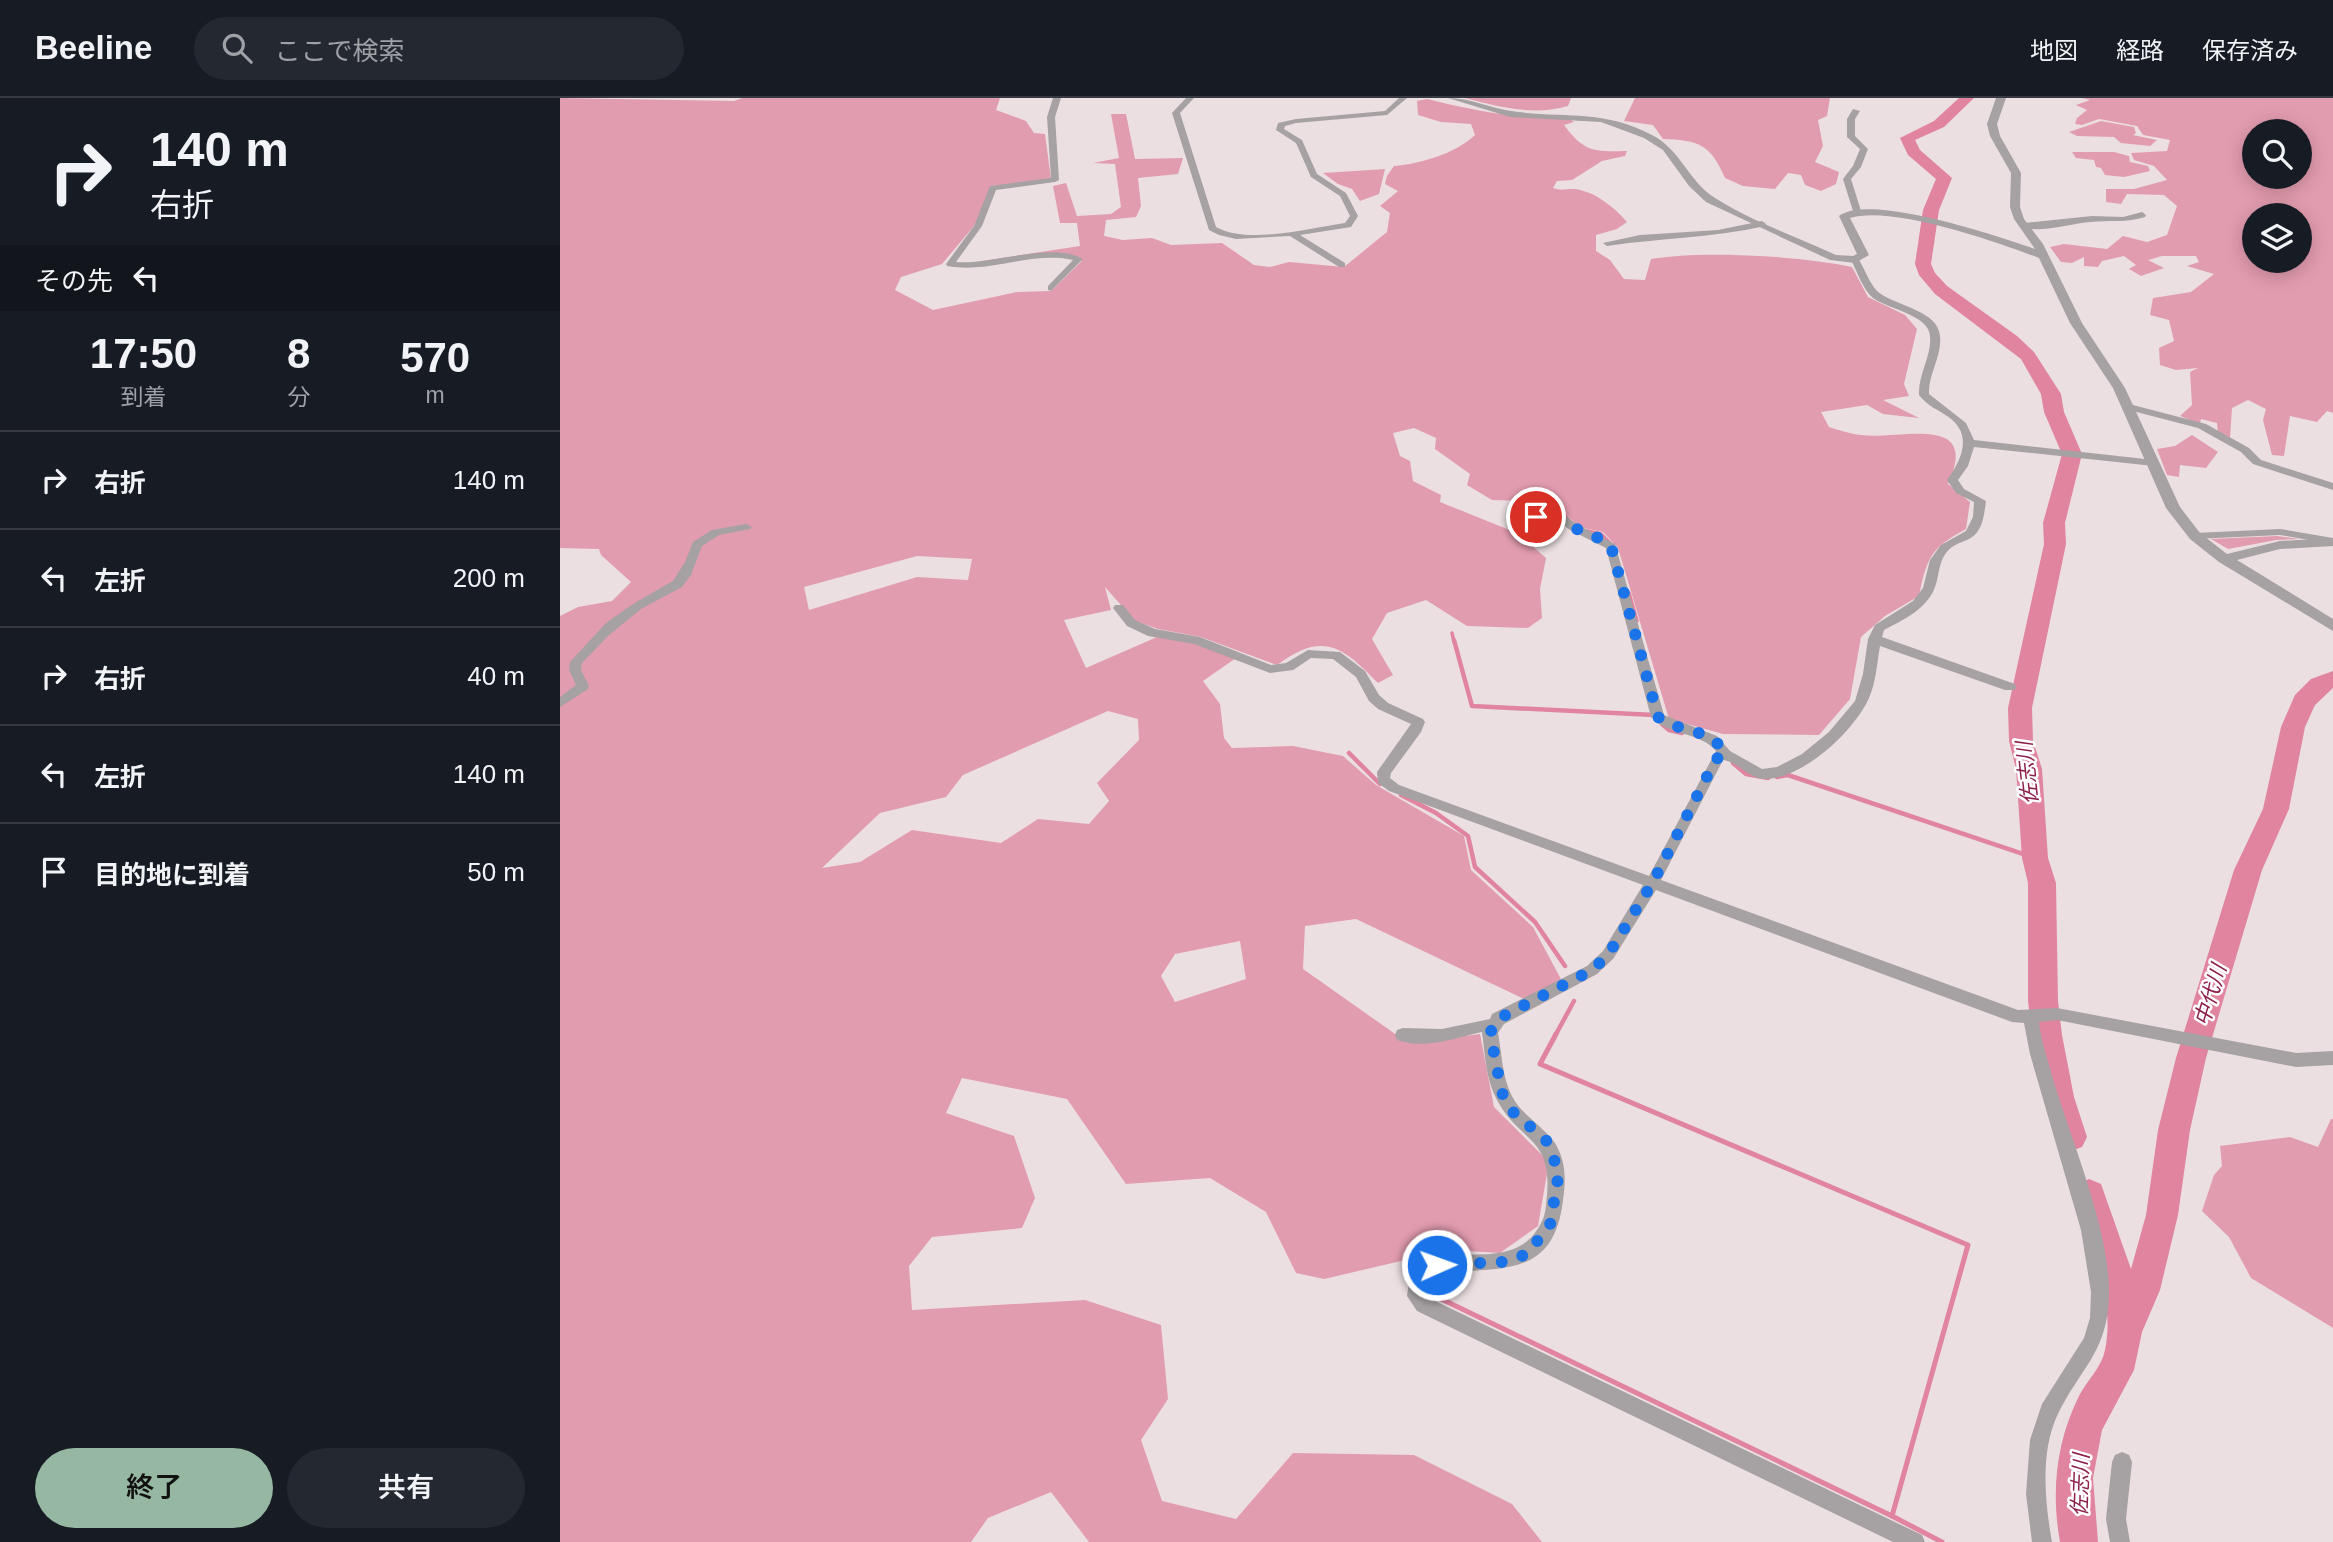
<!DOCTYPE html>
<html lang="ja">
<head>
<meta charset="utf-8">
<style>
  :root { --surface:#171b24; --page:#242831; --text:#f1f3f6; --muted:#9ea1a6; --line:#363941; --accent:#96b7a1 }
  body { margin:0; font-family:Arial,"Noto Sans JP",sans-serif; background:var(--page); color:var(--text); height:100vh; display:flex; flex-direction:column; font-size:26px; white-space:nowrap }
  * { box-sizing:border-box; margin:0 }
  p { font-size:23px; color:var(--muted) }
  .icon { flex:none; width:38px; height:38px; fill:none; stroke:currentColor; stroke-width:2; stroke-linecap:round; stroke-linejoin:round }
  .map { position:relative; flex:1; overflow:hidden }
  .details { display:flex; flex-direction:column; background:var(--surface); width:560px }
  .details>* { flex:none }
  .banner { background:#171b24; color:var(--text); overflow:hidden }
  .buttons { position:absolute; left:1682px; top:21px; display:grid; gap:14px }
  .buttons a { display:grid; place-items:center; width:70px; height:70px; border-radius:50%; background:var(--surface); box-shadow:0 4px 18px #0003; font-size:35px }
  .pin { position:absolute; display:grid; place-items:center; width:60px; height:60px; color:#fff; margin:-30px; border:4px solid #fff; border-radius:50%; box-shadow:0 2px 7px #0007 }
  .me { position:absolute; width:77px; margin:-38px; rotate:88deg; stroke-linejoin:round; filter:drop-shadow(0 0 5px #0008) }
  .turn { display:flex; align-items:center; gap:24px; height:147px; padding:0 35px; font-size:32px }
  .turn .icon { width:91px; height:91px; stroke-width:2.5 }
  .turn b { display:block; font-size:49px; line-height:60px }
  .then { display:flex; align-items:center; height:66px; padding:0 35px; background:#0003; gap:14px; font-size:26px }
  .eta { display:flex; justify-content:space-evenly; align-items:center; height:119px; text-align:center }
  .eta b { font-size:42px; font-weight:600; line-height:49px }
  .button { display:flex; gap:14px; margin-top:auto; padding:14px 35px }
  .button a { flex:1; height:80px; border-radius:42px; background:var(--accent); color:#111; font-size:28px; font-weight:600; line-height:80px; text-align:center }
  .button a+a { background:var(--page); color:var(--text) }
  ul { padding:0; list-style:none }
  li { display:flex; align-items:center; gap:21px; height:98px; padding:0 35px; border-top:2px solid var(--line) }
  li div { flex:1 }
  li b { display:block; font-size:26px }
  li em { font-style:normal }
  header { display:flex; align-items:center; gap:42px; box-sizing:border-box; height:98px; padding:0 35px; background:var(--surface); border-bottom:2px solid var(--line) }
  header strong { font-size:33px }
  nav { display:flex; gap:38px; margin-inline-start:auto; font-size:24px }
  .search { width:490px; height:63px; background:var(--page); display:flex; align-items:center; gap:18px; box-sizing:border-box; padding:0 24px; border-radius:38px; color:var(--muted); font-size:26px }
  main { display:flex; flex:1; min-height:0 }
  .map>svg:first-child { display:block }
  .green { fill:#e29caf; fill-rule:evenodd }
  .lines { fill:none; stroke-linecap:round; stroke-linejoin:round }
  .stream-far2 { stroke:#e084a0; stroke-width:3.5 }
  .stream-far1 { stroke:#e084a0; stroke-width:4.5 }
  .stream { stroke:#e084a0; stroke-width:5 }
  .river { fill:#e084a0; fill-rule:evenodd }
  .minor { fill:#a6a1a2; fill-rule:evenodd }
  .tertiary { fill:#a6a1a2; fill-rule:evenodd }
  .route { stroke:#1a73e8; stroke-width:12; stroke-dasharray:0 21.6 }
  .labels { text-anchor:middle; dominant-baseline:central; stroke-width:5; stroke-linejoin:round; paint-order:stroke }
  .water-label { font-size:21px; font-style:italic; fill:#8d214c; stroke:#fff }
</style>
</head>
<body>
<header>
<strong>Beeline</strong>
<div class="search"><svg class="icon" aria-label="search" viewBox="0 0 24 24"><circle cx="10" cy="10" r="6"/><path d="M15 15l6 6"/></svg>ここで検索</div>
<nav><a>地図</a><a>経路</a><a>保存済み</a></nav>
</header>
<main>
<section class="details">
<div class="banner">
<div class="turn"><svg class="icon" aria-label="right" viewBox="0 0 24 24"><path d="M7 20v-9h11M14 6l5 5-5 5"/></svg><div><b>140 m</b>右折</div></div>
<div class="then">その先<svg class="icon" aria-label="left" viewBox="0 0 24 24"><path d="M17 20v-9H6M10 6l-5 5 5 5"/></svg></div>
</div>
<div class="eta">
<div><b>17:50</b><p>到着</p></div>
<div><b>8</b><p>分</p></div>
<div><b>570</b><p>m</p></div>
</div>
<ul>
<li><svg class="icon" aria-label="right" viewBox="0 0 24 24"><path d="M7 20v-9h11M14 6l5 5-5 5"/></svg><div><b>右折</b></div><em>140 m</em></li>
<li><svg class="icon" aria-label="left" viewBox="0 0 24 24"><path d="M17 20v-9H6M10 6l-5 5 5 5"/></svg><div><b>左折</b></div><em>200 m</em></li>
<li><svg class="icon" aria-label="right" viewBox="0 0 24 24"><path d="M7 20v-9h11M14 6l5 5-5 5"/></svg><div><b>右折</b></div><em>40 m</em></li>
<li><svg class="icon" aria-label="left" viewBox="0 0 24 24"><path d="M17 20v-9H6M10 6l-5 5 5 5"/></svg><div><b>左折</b></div><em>140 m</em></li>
<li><svg class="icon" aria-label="arrive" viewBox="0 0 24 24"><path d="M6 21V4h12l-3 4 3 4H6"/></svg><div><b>目的地に到着</b></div><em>50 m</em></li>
</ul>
<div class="button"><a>終了</a><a>共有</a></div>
</section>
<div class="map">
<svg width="1773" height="1444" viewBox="0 0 1773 1444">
  <rect width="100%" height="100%" fill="#ecdfe2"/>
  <!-- green -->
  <g class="green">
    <path d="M0,0l174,3 8,-3h258l-4,12 30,11 8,12 11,1 6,45 -59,7 -18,40 -32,38 -41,13 -6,13 38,20 84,-18 34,-1 31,-30 -17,-7 -90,8 105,-16 -3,-23h-17l-7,-37 13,-3 11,33 34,-2 10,-7 -6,-43 -22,-1 26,-5 -8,-44h15l9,45 48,-1 -5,16 -40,4 3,28 -5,11 -30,3 -2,16 19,4 29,-2 19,7 51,-2 32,22 16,2 19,-5 55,5 43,-35 3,-19 -10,-7 18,-15 -13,-7 2,-8 7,-10c27,-2 62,-13 81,-31l-4,-11 -30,-2 -23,-7 -1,-14 10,-2c48,12 92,20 142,20l5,3 -10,3c20,27 30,27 63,26l-2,5 -23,5 -30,19 -15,1 -4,7c10,4 17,-1 27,2 18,4 36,19 47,32l-10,7 -21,6v16l14,9 14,19 21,1 6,-21c51,-9 150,-3 201,8l16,30 37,18 12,14 -13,55 5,12 -26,4 36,18 -36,-4 -16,-9 -46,7 8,15c10,3 21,7 32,8 39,5 120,-23 87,49l22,18 -4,27c-35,19 -39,28 -47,67l-34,20 -24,21 -11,62 -31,36 -96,-1 -54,-15 -51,-171 -15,-16 -25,-5 -14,-16 -34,1 -6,-11 -32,-1 -25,-15 3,-11 -35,-25 1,-11 -22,-10 -21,5 7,23 10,5 3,20 28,14 -1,7 77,31 29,25 -6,31 2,29 -14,10 -61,-2 -41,-26 -39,13 -15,26 21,36 -15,8c-36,-37 -55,-52 -101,-18l-76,-28 -43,-8 -23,-8 -30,-34 6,23 -47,10 22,48 71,-31 34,5 45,16 -33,23 17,23 4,34 8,10 61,-2 50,10 33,29 88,51 7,34 62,57 29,54 -38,18 -168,-80 -51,7 -2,43 105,74 72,-9 14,73 55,55 -11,64 -38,27 -52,-3 -124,29 -28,-6 -30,-61 -56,-34 -84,6 -59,-85 -105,-21 -16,35 68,23 21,62 -13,30 -90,9 -23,29 3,44 173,-10 76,25 7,74 -27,41 21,61 74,18 57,-66 121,2 98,49 30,38h-453l-38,-50 -63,26 -17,24h-411v-926l18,-9 34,-6 19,-19 -30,-27 -2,-6 -39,-1zM357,458l55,3 -4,21 -51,-3 -108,33 -5,-23zM548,613l30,8 1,21 -42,43 12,18 -20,23 -51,-5 -37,24 -89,-13 -52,32 -38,6 58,-55 66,-16 17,-22zM680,843l6,38 -71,23 -14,-26 14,-22z"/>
    <path d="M905,0h106l-3,8c-34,10 -69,1 -103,-8z"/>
    <path d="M1075,0h195l-3,18 -9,4 5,26 -8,16 24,10 -3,12 -15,7 -16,-6 -4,-10 -13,-2 -13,16 -32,-3 -18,-8c-14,-33 -26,-38 -62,-39l-10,-14 -29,-4z"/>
    <path d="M1522,0h251v315l-6,-2 -10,11 -27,-6 -6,40 -12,-1 -9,-35 3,-11 -18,-9 -16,8 -2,30 -12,-5 -1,-10 -16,-4 -1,5 -20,-8 12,-11 -2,-33 8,-4 -22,2 -16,-5 -1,-17 15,-7 -5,-21 -19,-5 3,-17 38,-6 23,-18 -27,-8 12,-4 -3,-6h-34l-14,4 16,8 -23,8 -12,-7 7,-4 -12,-9 -22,5 -4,6 -14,-1v-9l-12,6 -11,-1 -11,-15 14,-3 43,5 16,-13 24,6 20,-7 10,-29 -13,-11 -37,-1 -6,10 -15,-2v-13h28l33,-9 -13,-14 -20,-6 -3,-7 36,-2 3,-11 -27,-5 -6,-9 -38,-7 -17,6 -7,-1 2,-6 10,-8 -11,-5 14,-5zM1694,33h46v46h-46zM1694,117h46v46h-46z"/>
    <polygon points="1541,23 1574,29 1576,35 1573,37 1597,42 1590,48 1561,45 1554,39 1517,38 1509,34"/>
    <polygon points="1512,54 1554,54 1569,58 1570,64 1588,68 1590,73 1564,79 1545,77 1541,70 1536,69 1534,62 1516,60"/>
    <polygon points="825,71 819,96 800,103 792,91 778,86 763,75"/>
    <polygon points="1632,337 1658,354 1646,370 1620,367 1619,379 1607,377 1597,351 1615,348"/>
    <polygon points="1717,438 1740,441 1716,442 1668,451 1651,441"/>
    <polygon points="1771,1021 1773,1021 1773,1230 1691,1180 1669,1139 1642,1113 1654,1077 1662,1068 1660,1048 1730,1039 1758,1049"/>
  </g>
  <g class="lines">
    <!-- stream-far2 -->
    <g class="stream-far2">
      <polyline points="977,416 1004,416 1009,422"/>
      <polyline points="1027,433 1041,436 1050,445"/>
      <polyline points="1069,495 1077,523"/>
      <polyline points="892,535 894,544"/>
    </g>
    <!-- stream-far1 -->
    <g class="stream-far1">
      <polyline points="894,542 912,608 1094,617"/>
      <polyline points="1102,626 1109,632 1122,635"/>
      <polyline points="789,655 820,686"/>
      <polyline points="1173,665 1186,676 1208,680"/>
      <polyline points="1217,679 1228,677 1475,760"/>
      <polyline points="841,697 876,715 908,738 915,769 975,824 1005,868"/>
      <polyline points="995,938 1014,903"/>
    </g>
    <!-- stream -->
    <g class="stream">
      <polyline points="996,936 980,966 1408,1147 1332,1418 1382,1444"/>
      <polyline points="875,1198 1332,1418"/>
    </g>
    <!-- river -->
    <g class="river">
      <polygon points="1399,0 1414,0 1384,29 1355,42 1360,52 1392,80 1379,112 1371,166 1375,175 1387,188 1457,238 1474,254 1501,296 1504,314 1522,356 1505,425 1506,446 1472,610 1473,643 1482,671 1488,760 1496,785 1498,903 1502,937 1514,999 1527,1039 1522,1049 1511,1053 1500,1049 1484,999 1472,937 1468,903 1468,785 1462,760 1456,671 1449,643 1448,610 1484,446 1483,425 1502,356 1484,314 1481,296 1461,261 1375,196 1359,177 1355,166 1363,112 1376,81 1348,57 1340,40 1374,23"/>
      <path d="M1773,573v17l-18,17 -10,22 -16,82 -27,61 -56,188 -16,72 -12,85 -18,75 -18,42 -8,38 -32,60 -9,48 5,64h-38c-9,-50 -4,-100 19,-146 8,-16 23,-29 26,-46 11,-52 -16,-108 -32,-156l4,-10 12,-5 12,5 30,85 15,-54 12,-85 18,-72 58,-188 29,-61 18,-82 14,-32 16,-16z"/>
    </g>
    <!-- minor -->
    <g class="minor">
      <path d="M493,0h8l-6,19 4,63 -4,2 -59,8 -14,36 -26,36c36,3 97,-21 127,-3l-32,32 -3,-1v-4l25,-26c-42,-9 -84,14 -126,6l-1,-2 28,-38 16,-40 61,-8 -4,-61z"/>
      <path d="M626,0h8l-14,15 36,114c32,18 94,1 129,-4l5,-7 -10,-20 -29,-19 -15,-34 -20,-13 2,-7 18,-4 89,-8 14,-13h8l-20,17 -91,8 -11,3 -1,3 18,11 15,34 29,19 12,23 -7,11 -51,8 45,28v4h-6l-49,-31 -54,3 -17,-4 -10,-5 -37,-117z"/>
      <polygon points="1293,11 1300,13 1295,21 1295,38 1308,51 1301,69 1291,81 1301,113 1297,116 1293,113 1283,81 1293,68 1300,51 1287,39 1287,21"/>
      <path d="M1582,114l4,3 -1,2c-18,6 -36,3 -55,5 -18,1 -55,13 -70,4l4,-3 68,-7 31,1z"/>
      <path d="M1202,123l4,3 -1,2c-52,12 -105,12 -158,20l-4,-3 37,-8 78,-5z"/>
      <path d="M1292,160h6c7,11 13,30 23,36 17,12 57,17 59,42 2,21 -12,38 -11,58l37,29 8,17 180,20 5,3 -5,3 -180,-19 -6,19 -10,14 6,9 22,12c-2,14 -3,31 -17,38 -9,4 -17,6 -23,14 -7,9 -7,21 -10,31 -7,24 -31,35 -52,46l-2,7 133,47 1,3 -1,3h-10l-125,-44c-3,17 -4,36 -11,52 -15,33 -64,79 -102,81 -18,1 -28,-17 -44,-19l-62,120 357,130 39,-2 239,45 37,-2v14l-37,2 -239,-47 -18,2c2,19 9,38 14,57 19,64 57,151 56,216 -1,58 -30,74 -52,121 -17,37 -12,87 -5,126h-20l-6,-48 4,-54 12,-36 42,-66 6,-20 1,-26 -10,-62 -51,-176 -6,-31 -12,-1 -356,-132 -43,69 -16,15 -93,50 -6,9c5,27 4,55 23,76 11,12 25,21 34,34 11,18 11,37 8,57 -9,78 -61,67 -120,73 -11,4 -15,9 -17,20l5,6 491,236 3,7h-32l-476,-231 -10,-15c1,-7 2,-15 5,-21 25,-44 102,7 130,-54 4,-7 4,-18 5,-26 5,-59 -27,-52 -50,-95 -11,-20 -12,-45 -15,-68 -28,6 -56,18 -85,8l-2,-5 2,-5 6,-2 39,1 48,-10 2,-5 95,-48 16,-15 40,-66 -254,-94 -11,-8 -1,-11 34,-48 -33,-15 -9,-8 -13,-24 -23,-18 -22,-1 -18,12 -23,3 -76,-29 -46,-8 -21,-10 -14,-18 2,-3h8l12,15 20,9 45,8 71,28 15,-2 22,-13 32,2 25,19 14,24 9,8 35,16 2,3 -4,10 -30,41 -1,5 9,7 250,91 67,-125c-17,-20 -48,-15 -65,-34l-45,-169 -36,-18 -13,-10h-21l-17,-6 -5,-9 6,-3 4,1 4,7 9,4 27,1 14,10 37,19 49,171 53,21 13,15 32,18 15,-2 25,-13 27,-22 26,-31 8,-27 5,-35 7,-14 38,-24 10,-13 7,-28 11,-15 25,-14 7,-14 1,-15 -18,-9 -9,-13c14,-19 26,-44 3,-62 -11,-8 -23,-12 -31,-23 -1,-21 13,-39 11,-59 -1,-21 -42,-27 -57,-38 -10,-8 -16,-27 -22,-38z"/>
      <polygon points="1569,306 1646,326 1689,350 1701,362 1773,385 1773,392 1693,366 1681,354 1638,330 1565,311 1565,307"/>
      <polygon points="186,426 192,429 190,431 159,437 142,448 131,477 122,489 81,511 49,537 22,565 21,572 29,588 28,591 0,609 0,599 16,587 9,572 10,564 46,525 73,506 113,483 125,464 133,444 152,432"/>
      <polygon points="1720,431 1773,440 1773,446 1720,437 1635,441 1629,438 1635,435"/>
      <polygon points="1562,1354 1569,1357 1572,1364 1566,1421 1570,1444 1550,1444 1546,1421 1552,1364 1555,1357"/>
    </g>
    <!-- tertiary -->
    <path class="tertiary" d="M888,0c23,0 41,10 63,13 52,8 90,-3 141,24 28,14 37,47 63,63 36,23 82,39 121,57l17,1 4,-2 -18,-38c31,-23 158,20 196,33l-21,-30 -4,-12 1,-34 -21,-37 -3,-12 9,-26h10l-9,26 3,12 21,37 -1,34 4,12 19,25 39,79 43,65 55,119 20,26 27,21 53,-13 53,-3v8l-53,3 -43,11 96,59v12l-114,-69 -29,-23 -24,-31 -53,-120 -43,-65 -31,-65c-42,-16 -147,-53 -189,-40l19,37 -14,8 -25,-3 -124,-58 -17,-16 -26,-36 -19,-12 -43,-16 -91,-5z"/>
  </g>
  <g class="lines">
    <!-- route -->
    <path class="route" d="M877,1167l67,-3 23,-8 23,-29 9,-53 -13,-32 -33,-28 -11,-19 -12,-60 8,-14 94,-49 16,-15 45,-73 63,-123 9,-5c-13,-27 -45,-20 -67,-37l-47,-171c-19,-15 -31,-10 -51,-29h-24"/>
  </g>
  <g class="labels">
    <!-- water labels -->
    <g class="water-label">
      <text transform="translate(1467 675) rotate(-96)">佐志川</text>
      <text transform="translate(1650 897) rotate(-73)">中代川</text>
      <text transform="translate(1520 1387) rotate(-88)">佐志川</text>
    </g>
  </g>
</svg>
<div class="buttons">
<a><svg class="icon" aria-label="search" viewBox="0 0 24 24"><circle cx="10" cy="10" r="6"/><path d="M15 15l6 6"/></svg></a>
<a><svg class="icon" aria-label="layers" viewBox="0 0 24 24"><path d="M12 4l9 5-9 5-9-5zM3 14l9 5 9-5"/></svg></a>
</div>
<div class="pin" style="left:976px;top:419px;background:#d93025"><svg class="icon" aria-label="arrive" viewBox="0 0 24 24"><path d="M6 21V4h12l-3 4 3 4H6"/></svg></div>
<svg class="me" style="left:877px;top:1167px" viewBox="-20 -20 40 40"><circle r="17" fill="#1a73e8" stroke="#fff" stroke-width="3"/><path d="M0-11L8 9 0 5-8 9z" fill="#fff"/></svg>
</div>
</main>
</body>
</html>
